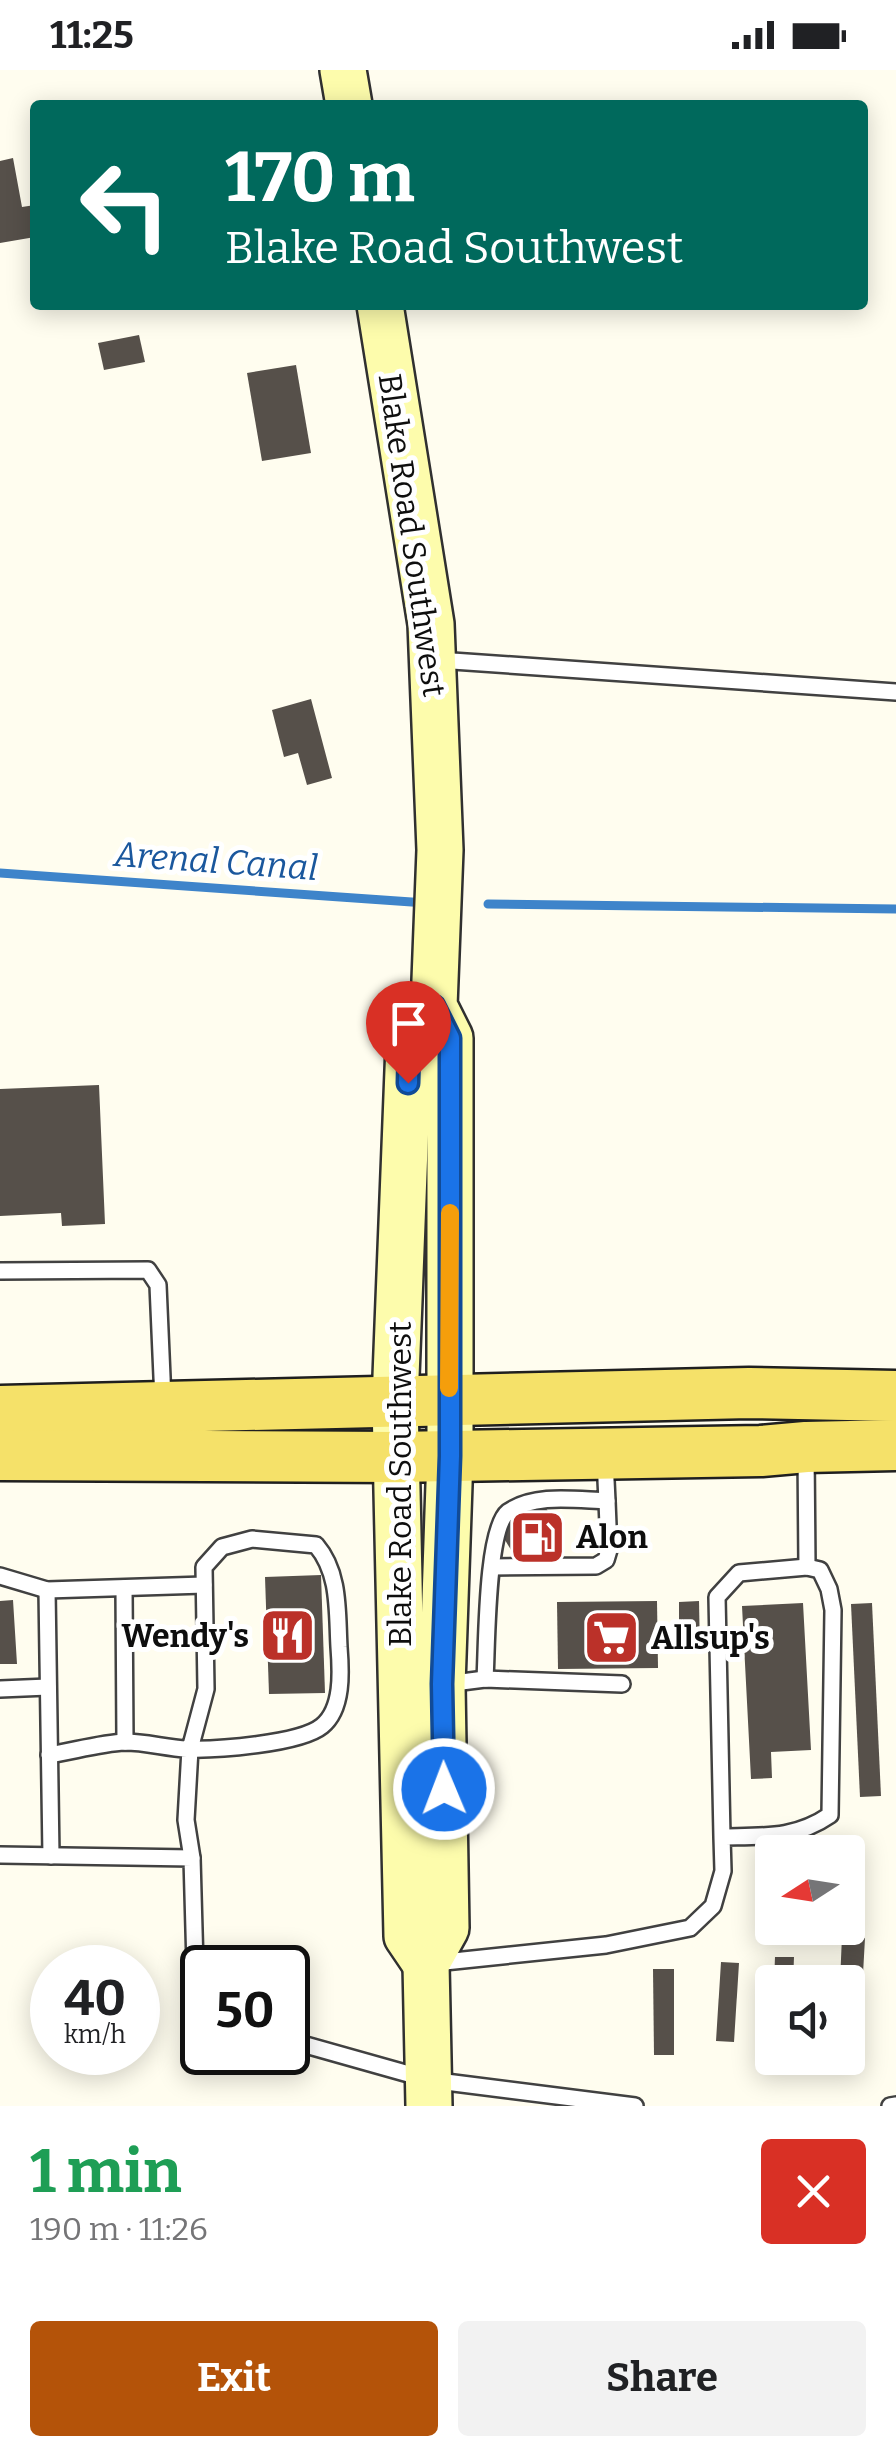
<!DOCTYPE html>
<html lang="en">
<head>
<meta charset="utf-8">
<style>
  :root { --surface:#fff; --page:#f2f2f2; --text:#202124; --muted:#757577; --accent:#b45309 }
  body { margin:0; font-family:Bitter,serif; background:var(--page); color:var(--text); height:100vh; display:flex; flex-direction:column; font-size:38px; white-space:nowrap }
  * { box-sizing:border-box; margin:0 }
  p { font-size:32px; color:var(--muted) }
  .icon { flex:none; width:55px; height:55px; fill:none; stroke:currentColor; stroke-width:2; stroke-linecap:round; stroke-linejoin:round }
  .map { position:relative; height:2036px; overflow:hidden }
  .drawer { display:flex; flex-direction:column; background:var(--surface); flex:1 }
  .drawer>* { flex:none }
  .hud { position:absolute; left:30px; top:30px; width:838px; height:210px; border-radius:10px; box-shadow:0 5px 25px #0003; background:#00695c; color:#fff; overflow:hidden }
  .needle { width:65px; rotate:258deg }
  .tools { position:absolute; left:755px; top:1765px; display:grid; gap:20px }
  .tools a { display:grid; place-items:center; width:110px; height:110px; border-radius:10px; background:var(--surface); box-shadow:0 5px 25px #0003; font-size:50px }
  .speed { position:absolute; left:30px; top:1875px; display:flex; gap:20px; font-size:50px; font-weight:700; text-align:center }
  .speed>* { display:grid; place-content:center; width:130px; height:130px; border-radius:50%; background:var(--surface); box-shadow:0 5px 25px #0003; line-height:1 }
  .speed small { font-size:25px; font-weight:400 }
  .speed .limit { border:5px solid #111; border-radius:15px; background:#fff; color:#111 }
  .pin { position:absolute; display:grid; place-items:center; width:85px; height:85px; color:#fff; margin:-102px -42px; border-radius:50% 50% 50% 0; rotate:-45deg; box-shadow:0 0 10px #0007 }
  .pin .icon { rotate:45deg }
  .me { position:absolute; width:110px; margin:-55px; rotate:359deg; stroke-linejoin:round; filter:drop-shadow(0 0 8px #0008) }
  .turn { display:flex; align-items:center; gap:35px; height:210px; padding:0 30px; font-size:45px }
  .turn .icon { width:130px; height:130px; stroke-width:2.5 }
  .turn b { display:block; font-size:70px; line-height:85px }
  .round { display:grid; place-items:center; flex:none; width:105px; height:105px; border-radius:10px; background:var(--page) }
  .overview { display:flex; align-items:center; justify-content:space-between; height:170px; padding:0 30px }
  h1 { font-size:60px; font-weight:700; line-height:75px; color:#1e9e55 }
  .primary-button { display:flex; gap:20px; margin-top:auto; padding:20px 30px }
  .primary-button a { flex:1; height:115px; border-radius:10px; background:var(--accent); color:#fff; font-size:40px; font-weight:700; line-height:115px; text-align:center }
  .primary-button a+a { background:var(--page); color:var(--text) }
  .status { display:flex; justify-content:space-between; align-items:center; height:70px; padding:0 50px; background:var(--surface); direction:ltr }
  .status svg { height:28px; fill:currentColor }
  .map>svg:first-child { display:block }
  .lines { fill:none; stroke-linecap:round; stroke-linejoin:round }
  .stream { stroke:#3e84ca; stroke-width:9 }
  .building { fill:#56504a }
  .lane-casing { stroke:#414141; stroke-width:20 }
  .secondary-casing { stroke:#303030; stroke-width:50 }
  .primary-casing { stroke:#1f1f1f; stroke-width:55 }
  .lane { stroke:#fff; stroke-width:15 }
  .secondary { stroke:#fdfcac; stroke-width:45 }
  .primary { stroke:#f5e169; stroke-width:50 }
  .route-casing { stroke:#114b97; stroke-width:25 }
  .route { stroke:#1a73e8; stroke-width:18 }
  .slow { stroke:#f59e0b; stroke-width:18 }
  .labels { text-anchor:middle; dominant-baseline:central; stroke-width:10; stroke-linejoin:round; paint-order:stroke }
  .street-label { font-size:32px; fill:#0e0e0e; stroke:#fff }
  .poi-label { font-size:32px; font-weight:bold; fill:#0e0e0e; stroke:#fff; text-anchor:start }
  .water-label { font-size:35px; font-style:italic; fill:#1a579d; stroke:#fff }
</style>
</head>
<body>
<div class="status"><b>11:25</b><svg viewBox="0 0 49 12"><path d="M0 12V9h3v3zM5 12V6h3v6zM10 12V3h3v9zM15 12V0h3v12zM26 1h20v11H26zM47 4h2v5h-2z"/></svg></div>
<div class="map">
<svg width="896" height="2036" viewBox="0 0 896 2036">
  <rect width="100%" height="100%" fill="#fffdef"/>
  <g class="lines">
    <!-- stream -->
    <g class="stream">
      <polyline points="0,803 426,833"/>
      <polyline points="488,834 896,839"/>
    </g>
  </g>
  <!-- building -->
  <g class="building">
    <polygon points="13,88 22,137 35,135 35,167 0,173 0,91"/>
    <polygon points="139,265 145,292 104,300 98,273"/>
    <polygon points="296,295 311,383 262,391 247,303"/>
    <polygon points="311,629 332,708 307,715 298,683 284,687 272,640"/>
    <polygon points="99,1015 105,1154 62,1156 61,1143 0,1146 0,1019"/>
    <polygon points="541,1430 560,1461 516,1488 497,1457"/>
    <polygon points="321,1505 325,1623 269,1624 265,1507"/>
    <polygon points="13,1530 17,1594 0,1594 0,1531"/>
    <polygon points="657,1531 658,1598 558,1599 557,1532"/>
    <polygon points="699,1531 700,1583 679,1583 679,1532"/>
    <polygon points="803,1533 811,1680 771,1682 772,1708 751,1709 742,1536"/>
    <polygon points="872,1533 881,1726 860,1727 851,1534"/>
    <polygon points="842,1866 865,1868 859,1976 848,1976 848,1912 840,1912"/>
    <polygon points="775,1887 794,1887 793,1912 774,1912"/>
    <polygon points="721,1892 739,1893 734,1972 716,1971"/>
    <polygon points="653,1899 674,1899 674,1985 654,1985"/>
  </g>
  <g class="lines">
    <defs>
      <g id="lane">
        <polyline points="438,590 896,622"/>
        <polyline points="0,1201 148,1200 158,1215 163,1330"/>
        <polyline points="806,1381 807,1497"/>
        <polyline points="492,1497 596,1496 606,1490 609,1480 607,1431"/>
        <polyline points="0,1506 47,1520 204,1515"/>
        <polyline points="124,1518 125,1672"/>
        <polyline points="47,1520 51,1786"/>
        <path d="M485,1609c2,-31 1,-150 23,-167 27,-19 68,-12 99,-11l-2,-42"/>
        <polyline points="446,1614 485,1609 622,1614"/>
        <polyline points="0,1619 48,1617"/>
        <path d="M49,1685c25,-4 52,-12 76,-13 21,0 41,6 62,7 29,1 113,-5 135,-23 21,-17 19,-54 17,-79 -2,-36 1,-74 -23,-102l-64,-6 -30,8 -18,20 2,122 -16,60 -4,71 6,38"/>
        <polyline points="0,1785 192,1788 195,1896 202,1908"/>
        <path d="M435,1893l171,-18 84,-17 23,-22 10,-35 -1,-34 -5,-240 22,-24 68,-6 13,3 9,19 4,21 -3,205c-35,24 -66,21 -108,22"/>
        <polyline points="288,1970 430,2010 635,2036"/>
        <polyline points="890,2036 896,2035"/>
      </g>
      <g id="secondary">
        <polyline points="343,0 349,35"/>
        <polyline points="380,235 431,554 440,780 434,936 450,968 450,1386 442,1615 446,1858 426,1894 429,2036"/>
        <polyline points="426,1894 407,1866 395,1332 409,975 434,936"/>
      </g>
      <g id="primary">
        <polyline points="0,1341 749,1323 896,1326"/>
        <polyline points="0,1385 395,1387 761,1381 806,1377 896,1375"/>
      </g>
    </defs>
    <!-- lane casing -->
    <use href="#lane" class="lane-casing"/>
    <!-- secondary casing -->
    <use href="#secondary" class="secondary-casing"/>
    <!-- primary casing -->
    <use href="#primary" class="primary-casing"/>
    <!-- lane -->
    <use href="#lane" class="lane"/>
    <!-- secondary -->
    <use href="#secondary" class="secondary"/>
    <!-- primary -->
    <use href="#primary" class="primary"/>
  </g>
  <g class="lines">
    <defs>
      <polyline id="route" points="408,1013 409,975 434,936 450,968 450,1386 442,1614 444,1719"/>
    </defs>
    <!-- route casing -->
    <use href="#route" class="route-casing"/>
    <!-- route -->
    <use href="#route" class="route"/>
    <!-- slow -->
    <polyline class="slow" points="449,1318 450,1143"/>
  </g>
  <!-- icons -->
  <defs>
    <symbol id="fuel-square" viewBox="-11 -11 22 22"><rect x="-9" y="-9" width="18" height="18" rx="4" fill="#bb3129" stroke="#fff"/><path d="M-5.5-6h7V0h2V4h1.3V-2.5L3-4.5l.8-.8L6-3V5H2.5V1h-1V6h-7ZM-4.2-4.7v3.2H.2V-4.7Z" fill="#fff"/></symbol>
    <symbol id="restaurant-square" viewBox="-11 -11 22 22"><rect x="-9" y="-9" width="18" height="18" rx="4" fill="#bb3129" stroke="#fff"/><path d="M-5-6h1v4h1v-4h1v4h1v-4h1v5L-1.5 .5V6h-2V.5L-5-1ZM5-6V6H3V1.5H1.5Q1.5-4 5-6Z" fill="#fff"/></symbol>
    <symbol id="supermarket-square" viewBox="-11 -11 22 22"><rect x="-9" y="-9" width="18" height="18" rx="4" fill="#bb3129" stroke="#fff"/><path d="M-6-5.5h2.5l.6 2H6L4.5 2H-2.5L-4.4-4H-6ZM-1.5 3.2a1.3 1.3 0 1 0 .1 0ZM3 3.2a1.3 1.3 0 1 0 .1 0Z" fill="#fff"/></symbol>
  </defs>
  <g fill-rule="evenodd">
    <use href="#fuel-square" x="506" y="1436" width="63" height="63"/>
    <use href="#restaurant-square" x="256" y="1534" width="63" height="63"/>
    <use href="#supermarket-square" x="580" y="1536" width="63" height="63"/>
  </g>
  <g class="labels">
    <!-- street labels -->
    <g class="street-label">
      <text transform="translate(412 465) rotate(82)">Blake Road Southwest</text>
      <text transform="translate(400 1414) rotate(-90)">Blake Road Southwest</text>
    </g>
    <!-- poi labels -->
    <g class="poi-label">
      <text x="576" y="1467">Alon</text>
      <text x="249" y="1566" text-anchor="end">Wendy's</text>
      <text x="651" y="1568">Allsup's</text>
    </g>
    <!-- water labels -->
    <g class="water-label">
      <text transform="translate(216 791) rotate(4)">Arenal Canal</text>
    </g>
  </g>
</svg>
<div class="tools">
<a><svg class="needle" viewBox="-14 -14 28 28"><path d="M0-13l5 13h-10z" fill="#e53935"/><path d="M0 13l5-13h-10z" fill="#757577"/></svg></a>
<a><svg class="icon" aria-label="sound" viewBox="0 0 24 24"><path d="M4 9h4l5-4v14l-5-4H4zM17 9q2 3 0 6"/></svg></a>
</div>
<div class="speed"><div>40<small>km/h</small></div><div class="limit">50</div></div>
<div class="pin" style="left:408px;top:1013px;background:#d93025"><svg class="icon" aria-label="arrive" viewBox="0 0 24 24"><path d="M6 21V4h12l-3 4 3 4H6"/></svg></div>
<svg class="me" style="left:444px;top:1719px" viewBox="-20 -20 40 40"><circle r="17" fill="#1a73e8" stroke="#fff" stroke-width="3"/><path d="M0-11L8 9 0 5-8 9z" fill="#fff"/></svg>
<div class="hud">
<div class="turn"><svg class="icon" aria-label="left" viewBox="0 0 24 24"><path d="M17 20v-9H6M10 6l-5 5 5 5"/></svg><div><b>170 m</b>Blake Road Southwest</div></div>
</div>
</div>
<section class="drawer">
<div class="overview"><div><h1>1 min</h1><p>190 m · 11:26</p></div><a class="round" style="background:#d93025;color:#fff"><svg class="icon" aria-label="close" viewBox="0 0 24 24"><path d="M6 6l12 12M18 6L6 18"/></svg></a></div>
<div class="primary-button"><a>Exit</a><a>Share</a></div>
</section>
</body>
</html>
